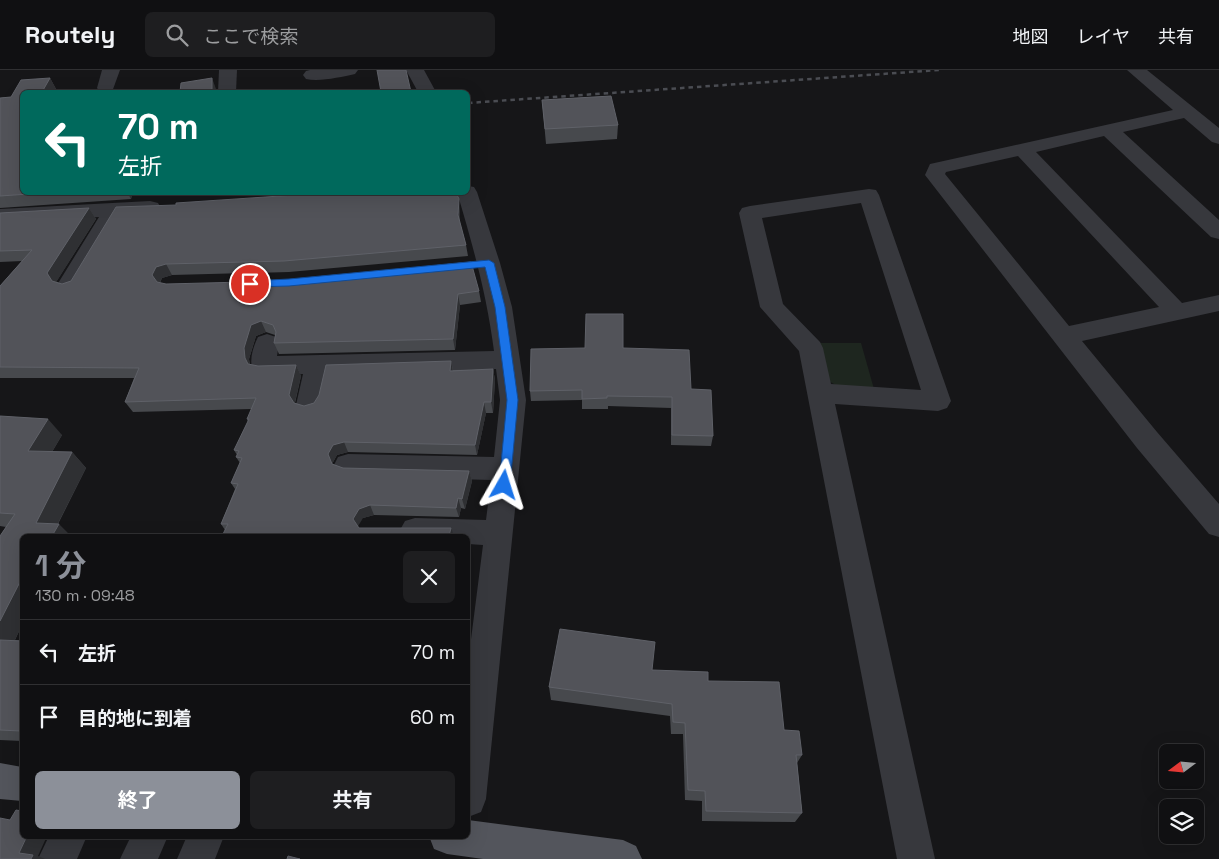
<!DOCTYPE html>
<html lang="ja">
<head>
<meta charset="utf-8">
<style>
  :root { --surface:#101012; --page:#1e1e20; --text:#f1f3f6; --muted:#9c9d9f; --line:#303032; --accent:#8c9099 }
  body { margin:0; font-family:"Space Grotesk","Noto Sans JP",sans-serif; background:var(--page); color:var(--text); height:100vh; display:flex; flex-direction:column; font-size:19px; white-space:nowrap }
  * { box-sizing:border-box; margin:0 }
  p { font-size:16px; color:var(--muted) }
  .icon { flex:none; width:28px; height:28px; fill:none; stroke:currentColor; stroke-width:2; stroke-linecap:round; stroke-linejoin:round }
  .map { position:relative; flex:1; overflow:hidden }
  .sheet { position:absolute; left:20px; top:464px; width:450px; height:305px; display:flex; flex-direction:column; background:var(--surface); border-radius:8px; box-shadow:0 5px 20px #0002,0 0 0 1px var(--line) }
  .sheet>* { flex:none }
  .hud { position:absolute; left:20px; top:20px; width:450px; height:105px; border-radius:8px; box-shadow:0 5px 20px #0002,0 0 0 1px var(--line); background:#00695c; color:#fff; overflow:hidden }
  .needle { width:32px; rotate:254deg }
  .tools { position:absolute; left:1159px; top:674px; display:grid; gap:10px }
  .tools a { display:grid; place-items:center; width:45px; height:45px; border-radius:8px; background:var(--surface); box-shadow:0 5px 20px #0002,0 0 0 1px var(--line); font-size:25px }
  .pin { position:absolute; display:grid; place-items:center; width:42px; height:42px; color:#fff; margin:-21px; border:2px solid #fff; border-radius:50%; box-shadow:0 1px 5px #0007 }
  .me { position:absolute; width:55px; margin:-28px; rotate:6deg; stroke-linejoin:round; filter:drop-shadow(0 0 4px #0008) }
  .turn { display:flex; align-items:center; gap:18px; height:105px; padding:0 15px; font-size:22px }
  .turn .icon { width:65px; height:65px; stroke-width:2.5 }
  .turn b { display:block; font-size:35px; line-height:42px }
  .round { display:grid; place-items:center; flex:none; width:52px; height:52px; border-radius:8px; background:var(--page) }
  .head { display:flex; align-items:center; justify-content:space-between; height:85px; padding:0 15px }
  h1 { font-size:30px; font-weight:700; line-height:38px; color:var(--accent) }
  .button { display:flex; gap:10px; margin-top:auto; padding:10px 15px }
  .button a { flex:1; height:58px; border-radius:8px; background:var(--accent); color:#fff; font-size:20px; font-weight:700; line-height:58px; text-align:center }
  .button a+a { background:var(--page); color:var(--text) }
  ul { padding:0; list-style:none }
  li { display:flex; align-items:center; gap:15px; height:65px; padding:0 15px; border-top:1px solid var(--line) }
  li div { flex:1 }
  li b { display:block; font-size:19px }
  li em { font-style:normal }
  header { display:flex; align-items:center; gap:30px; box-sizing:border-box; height:70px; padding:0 25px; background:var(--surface); border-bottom:1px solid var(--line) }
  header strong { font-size:24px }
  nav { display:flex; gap:28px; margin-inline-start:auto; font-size:18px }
  .search { width:350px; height:45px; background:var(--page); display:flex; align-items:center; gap:12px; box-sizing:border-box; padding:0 18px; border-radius:8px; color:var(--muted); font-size:19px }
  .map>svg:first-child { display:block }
  .green { fill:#1e261f }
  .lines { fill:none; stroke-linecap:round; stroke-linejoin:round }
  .minor { fill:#37383d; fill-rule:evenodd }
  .major { fill:#53555c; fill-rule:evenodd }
  .rail { stroke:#4a4c52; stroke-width:2.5; stroke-dasharray:4.5 4; stroke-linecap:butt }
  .wall { fill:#47494d }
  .shaded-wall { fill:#2f3033 }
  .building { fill:#525359; stroke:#5f6168 }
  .route { fill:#1a73e8; stroke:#114b97 }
</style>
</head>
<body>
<header>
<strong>Routely</strong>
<div class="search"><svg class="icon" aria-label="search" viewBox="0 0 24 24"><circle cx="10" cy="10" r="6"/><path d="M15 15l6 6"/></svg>ここで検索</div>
<nav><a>地図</a><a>レイヤ</a><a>共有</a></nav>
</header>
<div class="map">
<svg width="1219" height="789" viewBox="0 0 1219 789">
  <rect width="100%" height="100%" fill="#161618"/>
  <!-- green -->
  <polygon class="green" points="817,273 861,273 874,319 841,318 827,310"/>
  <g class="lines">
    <!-- minor -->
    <g class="minor">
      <polygon points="102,0 120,0 112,22 100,22 97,18"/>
      <polygon points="219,0 237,0 236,22 218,22"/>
      <path d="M310,0h48l-3,4c-14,3 -35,8 -49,5l-3,-4 3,-4z"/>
      <polygon points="406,0 424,0 436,22 418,22"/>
      <path d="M1127,0h20l72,58v16l-7,-2 -28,-24 -61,14 96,88v19l-8,-2 -107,-101 -68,16 146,151 37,-8v16l-137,30 75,91 62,72v33l-10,-3 -72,-86 -212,-273 5,-11 243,-54zM1018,86l141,151 -90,19 -124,-152 1,-2z"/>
      <path d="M468,116l6,1 3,5 23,71 12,44 14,93 -40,399 -5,13 -13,5v-154l15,-118 -15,-1v-8h-65l-3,-6 5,-9 10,-3 71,2 5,-40 -143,-4 -10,-3 -4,-8 4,-8 10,-3 146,3 6,-57 -4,-31 -167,5 -7,31 -4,7 -9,3 -9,-3 -4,-7 7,-31 -40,1 -9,-2c-6,-11 -1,-26 4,-36l9,-3 9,3 3,6 -2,13 217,-5c-7,-55 -21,-105 -37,-159h11z"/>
      <path d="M869,119l7,1 3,5 72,206 -4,7 -9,3 -103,-7 100,455h-38l-98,-508 -39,-44 -21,-94 3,-5 8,-2zM861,133l60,187 -90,-6 -8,-36 -3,-6 -37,-38 -21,-86z"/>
      <polygon points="150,131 158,133 161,138 158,143 121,146 77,221 69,223 61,221 57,215 99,147 0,153 0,139"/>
      <polygon points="49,766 87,766 77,789 38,789"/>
      <polygon points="131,766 168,766 158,789 120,789"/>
      <polygon points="187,766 224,766 215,789 177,789"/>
    </g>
    <!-- major -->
    <g class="major">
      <polygon points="0,693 22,697 22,731 0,729"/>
      <polygon points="468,750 623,770 636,776 642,789 483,789 447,784 434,779 429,766 468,766"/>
    </g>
    <!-- rail -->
    <polyline class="rail" points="468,33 939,0"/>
  </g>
  <!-- wall -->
  <g class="wall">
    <polygon points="50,8 56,19 22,22 22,122 133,122 131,129 0,138 0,28 11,27"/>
    <polygon points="542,30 618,55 617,69 546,74"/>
    <polygon points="180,122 250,122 182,126"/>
    <polygon points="89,138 96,149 56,212 62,214 71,211 460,141 460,153 466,175 468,186 289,202 172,205 162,208 160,213 166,214 479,221 481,232 460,235 455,280 279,284 274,273 275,265 266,262 256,266 249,289 250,295 258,296 296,295 301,306 295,333 304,336 451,291 453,300 493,299 495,310 493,343 486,343 477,385 348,382 337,385 332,394 343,398 469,401 472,411 465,439 461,438 459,447 374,445 363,448 225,460 221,454 235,419 231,413 240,393 236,387 237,385 234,380 248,352 247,349 252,339 133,342 125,332 134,308 0,308 0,216 22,191 0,192 0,143"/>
    <polygon points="585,278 623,278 691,319 713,366 711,376 671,375 671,338 608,336 608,339 582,339 582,330 531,331 530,321"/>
    <polygon points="0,346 62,365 52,382 72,382 86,398 58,454 22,466 22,555 15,570 22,571 22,671 0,670 0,466 6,457 0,456"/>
    <polygon points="652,600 708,611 784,660 802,685 797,693 802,743 795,752 702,751 702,731 685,730 683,664 671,664 670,646 551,630 549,617"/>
  </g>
  <!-- shaded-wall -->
  <g class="shaded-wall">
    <polygon points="50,8 56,19 55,22 42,22"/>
    <polygon points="212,8 216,19 216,22 212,22"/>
    <polygon points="127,122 133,122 131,129"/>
    <polygon points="459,129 460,141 460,156 458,145"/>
    <polygon points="89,138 96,149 55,214 52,211 47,203"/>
    <polygon points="166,194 172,205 162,208 158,216 152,205 156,197"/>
    <polygon points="458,224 460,235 455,280 453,269"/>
    <polygon points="261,251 266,262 256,266 249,289 250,299 245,288 244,278 251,255"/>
    <polygon points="451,291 453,302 450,301"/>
    <polygon points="296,295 301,306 294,336 289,325"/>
    <polygon points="493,299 495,310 493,343 491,332"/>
    <polygon points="484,332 486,343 477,385 475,375"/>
    <polygon points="48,349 62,365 43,397 28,381"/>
    <polygon points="344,372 348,382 337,385 332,394 336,404 328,384 333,375"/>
    <polygon points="72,382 86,398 52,465 59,454 71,466 50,466 36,453"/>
    <polygon points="469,401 472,411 465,439 462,429"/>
    <polygon points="458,428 461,438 459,447 456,438"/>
    <polygon points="370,435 374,445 363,448 357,458 353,449 359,439"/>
    <polygon points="451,458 454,466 449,466"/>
    <polygon points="22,508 22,555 9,582 0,576 0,551"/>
    <polygon points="27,766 47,766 38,786 45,789 31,789 19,783"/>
  </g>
  <!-- building -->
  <g class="building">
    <polygon points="377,0 406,0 411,22 381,22"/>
    <polygon points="50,8 42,22 22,22 22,122 57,122 0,126 0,28 11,27 21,10"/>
    <polygon points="212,8 212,22 180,22 181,13"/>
    <polygon points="611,26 618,55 545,59 542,30"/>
    <polygon points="340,122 456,122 459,129 458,145 466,175 284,191 166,194 156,197 152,205 157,212 166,214 284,211 471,192 479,221 458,224 453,269 274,273 276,262 273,255 261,251 251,255 244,278 245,288 248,294 258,296 296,295 289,325 294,333 304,336 314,333 319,325 326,295 451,291 450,301 493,299 491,332 484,332 475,375 344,372 333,375 328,384 332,394 343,398 469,401 462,429 458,428 456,438 370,435 359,439 353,449 359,458 451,458 449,466 222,466 228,454 221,454 238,414 231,413 242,388 236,387 239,381 234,380 249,349 247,349 256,328 125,332 139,298 0,297 0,216 32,180 0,181 0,143 89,138 47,203 52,211 62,214 71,211 116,137 176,135 176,133"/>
    <polygon points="586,244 623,244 623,278 689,280 691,319 711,320 713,366 672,365 672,327 607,326 607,328 582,329 582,320 530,321 531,279 585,278"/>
    <polygon points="0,346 48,349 28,381 72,382 36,453 59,454 52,466 22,466 22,508 0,551 0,466 15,444 0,443"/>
    <polygon points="560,559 655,572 652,600 708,602 708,611 779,612 784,660 799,661 802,685 796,685 802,743 706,741 705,721 688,720 685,653 673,652 672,634 549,617"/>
    <polygon points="0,570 22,571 22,658 21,661 0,660"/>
    <polygon points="16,740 22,741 22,766 27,766 19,783 33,785 31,789 0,789 0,748 10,750"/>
    <polygon points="288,786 300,789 287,789"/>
  </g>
  <!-- route -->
  <polygon class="route" points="489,190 494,193 505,237 518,330 510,415 508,419 500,419 499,415 507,330 495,237 485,197 289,216 250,217 245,214 250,211 289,209"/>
</svg>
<div class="tools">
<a><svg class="needle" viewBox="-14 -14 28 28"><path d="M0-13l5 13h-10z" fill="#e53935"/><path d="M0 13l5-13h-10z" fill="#9c9d9f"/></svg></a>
<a><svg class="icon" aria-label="layers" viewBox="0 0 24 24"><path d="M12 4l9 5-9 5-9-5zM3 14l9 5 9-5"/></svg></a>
</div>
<div class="pin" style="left:250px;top:214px;background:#d93025"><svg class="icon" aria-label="arrive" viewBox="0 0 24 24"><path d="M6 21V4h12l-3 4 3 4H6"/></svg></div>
<svg class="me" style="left:504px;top:415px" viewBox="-20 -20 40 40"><path d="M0-17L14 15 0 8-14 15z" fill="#1a73e8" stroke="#fff" stroke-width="4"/></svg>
<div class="hud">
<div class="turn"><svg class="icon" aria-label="left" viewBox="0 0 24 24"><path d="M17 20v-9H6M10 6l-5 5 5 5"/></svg><div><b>70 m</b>左折</div></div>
</div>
<section class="sheet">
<div class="head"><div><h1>1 分</h1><p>130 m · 09:48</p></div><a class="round"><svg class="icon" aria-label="close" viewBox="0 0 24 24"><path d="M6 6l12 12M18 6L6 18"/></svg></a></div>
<ul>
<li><svg class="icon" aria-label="left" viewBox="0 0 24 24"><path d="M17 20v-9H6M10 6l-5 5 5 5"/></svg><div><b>左折</b></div><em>70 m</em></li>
<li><svg class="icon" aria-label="arrive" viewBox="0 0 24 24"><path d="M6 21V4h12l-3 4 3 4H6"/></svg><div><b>目的地に到着</b></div><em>60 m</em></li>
</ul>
<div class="button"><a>終了</a><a>共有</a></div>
</section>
</div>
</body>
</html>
